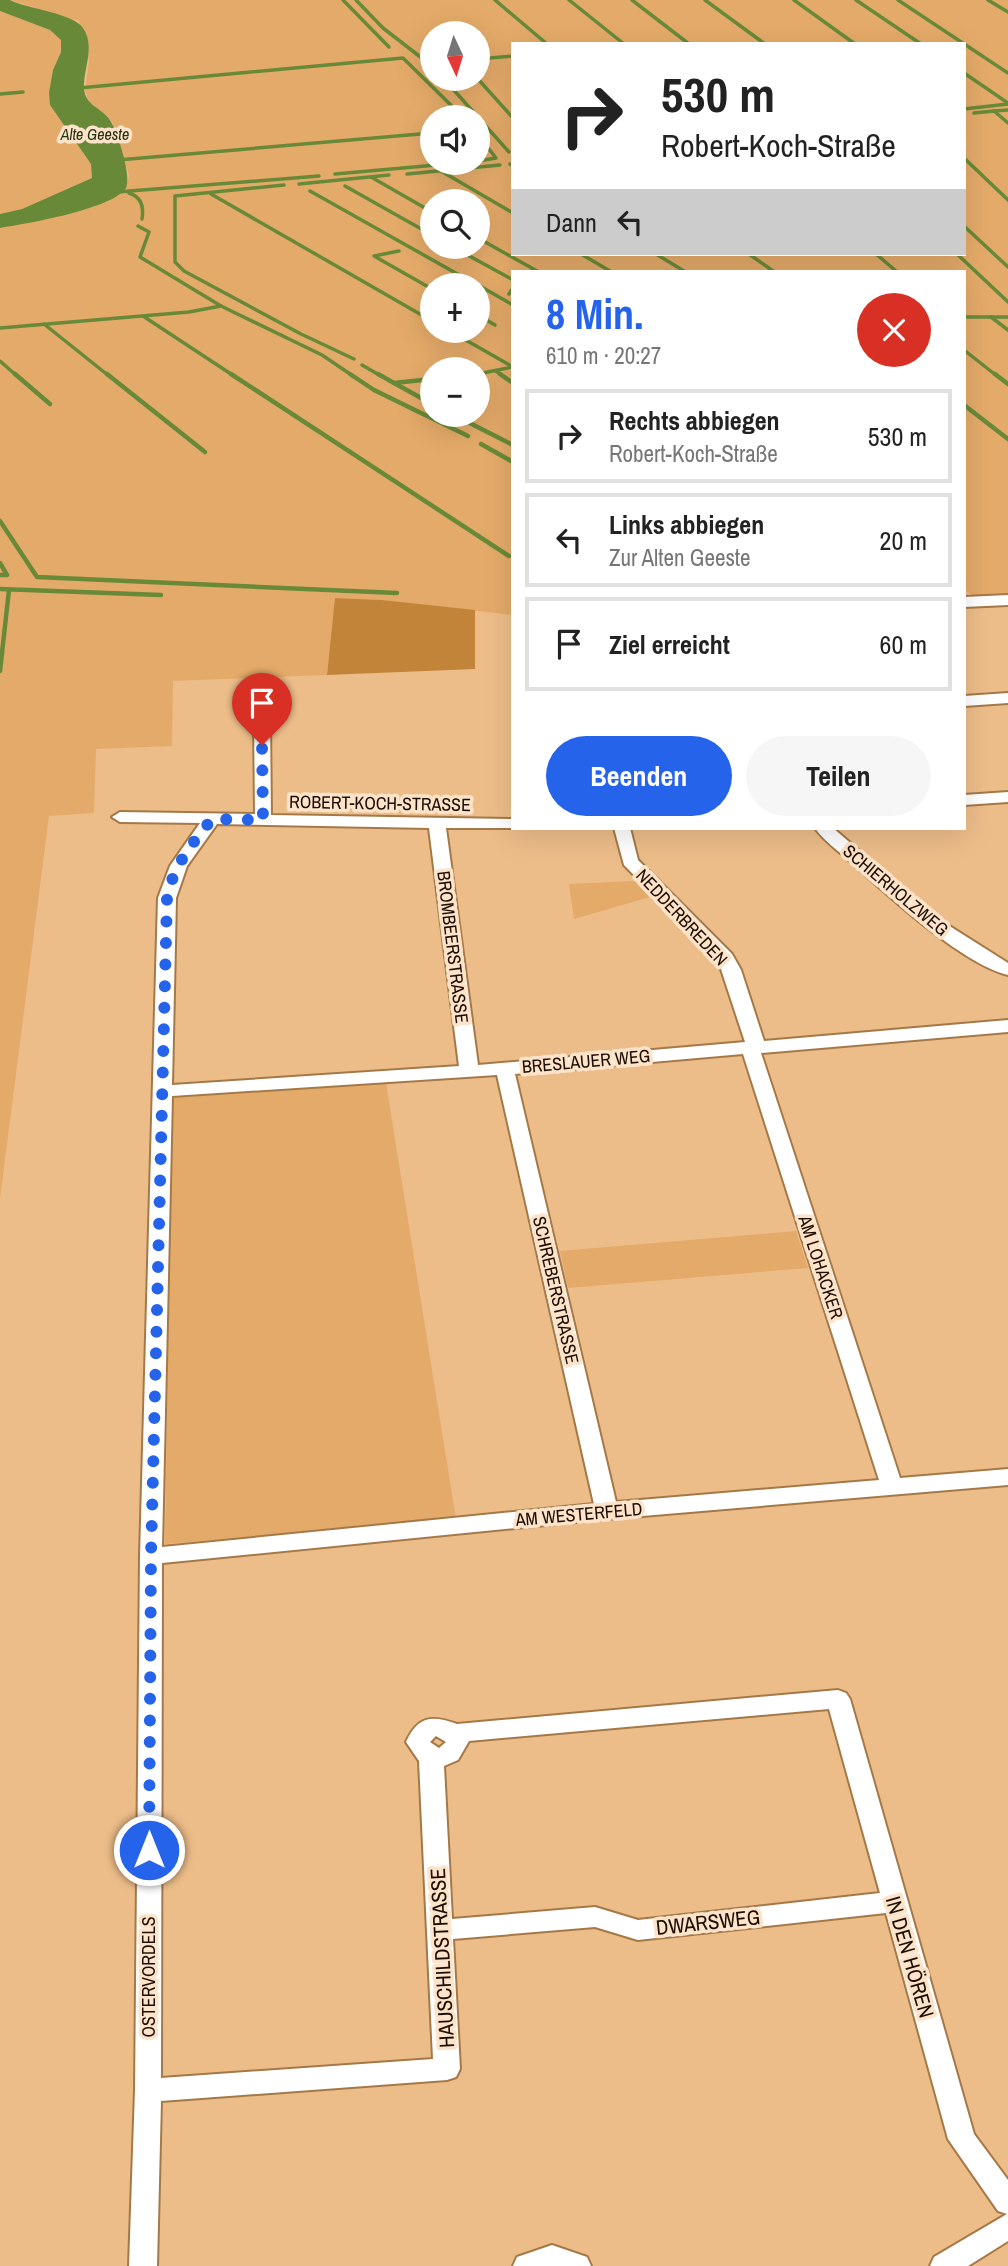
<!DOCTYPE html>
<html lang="de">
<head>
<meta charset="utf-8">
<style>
  :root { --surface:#fff; --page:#f6f6f6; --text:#222; --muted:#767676; --line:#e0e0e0; --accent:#2563eb }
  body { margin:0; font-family:"Archivo Narrow",sans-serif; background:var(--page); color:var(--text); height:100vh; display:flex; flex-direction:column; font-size:26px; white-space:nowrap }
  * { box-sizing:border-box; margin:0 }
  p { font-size:23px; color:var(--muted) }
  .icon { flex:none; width:38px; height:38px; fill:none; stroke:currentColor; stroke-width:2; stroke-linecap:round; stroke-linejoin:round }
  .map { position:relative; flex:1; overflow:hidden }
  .panel { position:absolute; left:511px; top:270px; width:455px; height:560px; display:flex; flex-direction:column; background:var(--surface); border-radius:0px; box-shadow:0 7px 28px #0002 }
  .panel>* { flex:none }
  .banner { position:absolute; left:511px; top:42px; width:455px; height:214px; border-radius:0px; box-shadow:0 7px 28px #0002; background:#fff; color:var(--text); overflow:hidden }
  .needle { width:46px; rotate:176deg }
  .fabs { position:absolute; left:420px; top:21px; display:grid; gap:14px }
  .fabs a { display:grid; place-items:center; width:70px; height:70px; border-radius:50%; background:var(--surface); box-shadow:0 7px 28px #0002; font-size:35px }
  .pin { position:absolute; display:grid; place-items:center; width:60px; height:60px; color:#fff; margin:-72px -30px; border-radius:50% 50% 50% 0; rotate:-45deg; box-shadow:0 0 7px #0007 }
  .pin .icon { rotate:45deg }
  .me { position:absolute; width:77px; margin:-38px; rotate:0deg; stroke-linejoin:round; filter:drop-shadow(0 0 5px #0008) }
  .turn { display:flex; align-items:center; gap:24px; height:147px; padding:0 35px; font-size:32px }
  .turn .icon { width:91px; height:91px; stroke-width:2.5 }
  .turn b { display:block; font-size:49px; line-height:60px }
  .then { display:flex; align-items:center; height:66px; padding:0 35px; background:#0003; gap:14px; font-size:26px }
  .round { display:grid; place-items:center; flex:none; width:74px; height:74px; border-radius:37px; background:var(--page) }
  .head { display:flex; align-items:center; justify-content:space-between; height:119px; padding:0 35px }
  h1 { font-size:42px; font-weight:700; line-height:52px; color:var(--accent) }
  .primary-button { display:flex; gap:14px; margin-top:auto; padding:14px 35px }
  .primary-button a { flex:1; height:80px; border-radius:42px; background:var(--accent); color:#fff; font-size:28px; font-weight:700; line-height:80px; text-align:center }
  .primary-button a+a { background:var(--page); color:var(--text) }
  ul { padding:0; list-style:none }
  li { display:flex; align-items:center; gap:21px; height:94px; margin:0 14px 10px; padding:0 21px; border:4px solid var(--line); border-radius:0px }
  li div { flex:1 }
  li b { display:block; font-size:26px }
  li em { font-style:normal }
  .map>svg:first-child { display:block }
  .green { fill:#e4aa69; fill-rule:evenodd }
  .forest { fill:#c28439 }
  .water { fill:#688a38 }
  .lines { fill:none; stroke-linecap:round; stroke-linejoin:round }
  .stream-far1 { stroke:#688a38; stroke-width:3.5 }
  .stream { stroke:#688a38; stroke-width:4.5 }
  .minor-casing { stroke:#a57947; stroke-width:4 }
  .minor { fill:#fff; fill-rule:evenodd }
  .route { stroke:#2563eb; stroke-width:12; stroke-dasharray:0 21.6 }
  .labels { text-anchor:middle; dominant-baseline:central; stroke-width:7; stroke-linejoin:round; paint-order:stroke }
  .far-water-label { font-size:16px; font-style:italic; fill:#23310e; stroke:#fce3c9 }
  .street-label { font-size:18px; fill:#1d0d00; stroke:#fce3c9 }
  .near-street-label { font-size:21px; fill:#1d0d00; stroke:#fce3c9 }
</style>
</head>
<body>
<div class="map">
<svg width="1008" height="2266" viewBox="0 0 1008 2266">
  <rect width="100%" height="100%" fill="#edbd89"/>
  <!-- green -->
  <g class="green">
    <path d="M10,0h998v596l-34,1 -10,-8v-318h-451v344l-131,-15 -46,-2 -9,77 -154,6 -1,65 -76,3 -2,64 -45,3 -49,383v-971l93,-21 28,-13 6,-9 2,-10 -17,-53 -24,-22 -3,-9 4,-30 -10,-40zM432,33h46v46h-46zM513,44h451v210h-451zM432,117h46v46h-46zM432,201h46v46h-46zM432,285h46v46h-46zM432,369h46v46h-46z"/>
    <polygon points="0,11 50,30 61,40 61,52 53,70 50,105 91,164 92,178 22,209 0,214"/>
    <polygon points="634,881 650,897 574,919 569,884"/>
    <polygon points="386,1083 456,1519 165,1544 172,1098"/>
    <polygon points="796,1231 808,1268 568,1288 560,1251"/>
  </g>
  <!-- forest -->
  <polygon class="forest" points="335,598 382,600 475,610 475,669 327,675"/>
  <!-- water -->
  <path class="water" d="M0,0h10c18,9 63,13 73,28 16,23 -8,54 5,72 6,8 18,12 23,22 7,11 21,56 15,66 -13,21 -101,36 -126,40v-14l22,-5 70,-31 -1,-14 -41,-59 -1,-12 4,-23 8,-18v-12l-11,-10 -50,-19z"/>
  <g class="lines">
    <!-- stream-far1 -->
    <g class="stream-far1">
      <polyline points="343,0 389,47"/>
      <polyline points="356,0 383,28 423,59"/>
      <polyline points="495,0 547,44"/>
      <polyline points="569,0 624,44"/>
      <polyline points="632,0 689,44"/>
      <polyline points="705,0 765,44"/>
      <polyline points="794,0 855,44"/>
      <polyline points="856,0 921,44"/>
      <polyline points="898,0 1008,73"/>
      <polyline points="988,0 1008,12"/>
      <polyline points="478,59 513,56"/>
      <polyline points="432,63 427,63 432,68"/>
      <polyline points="964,73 1008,103"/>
      <polyline points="444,79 509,152"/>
      <polyline points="478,79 513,118"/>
      <polyline points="79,88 403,58 463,117"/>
      <polyline points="0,94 23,92"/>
      <polyline points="964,109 1008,104"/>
      <polyline points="994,111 1008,110"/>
      <polyline points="974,113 994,111 1008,123"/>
      <polyline points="478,135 496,158 478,161"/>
      <polyline points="964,158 1008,200"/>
      <polyline points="118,160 432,133"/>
      <polyline points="510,164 513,166"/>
      <polyline points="441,171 513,213"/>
      <polyline points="335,174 459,163"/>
      <polyline points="407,174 500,165"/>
      <polyline points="371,177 432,212"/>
      <polyline points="299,184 389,175"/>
      <polyline points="284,185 175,196 175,262 184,271 301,334 354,359"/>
      <polyline points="345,186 432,235"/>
      <polyline points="310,191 477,285"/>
      <polyline points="117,192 319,176"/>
      <path d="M129,193c13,4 15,14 13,26"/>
      <polyline points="211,194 432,321"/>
      <polyline points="964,226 1008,267"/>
      <polyline points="478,238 537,271"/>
      <polyline points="453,247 513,280"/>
      <polyline points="399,251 374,256 432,289"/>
      <polyline points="581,254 610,271"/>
      <polyline points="656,254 684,271"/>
      <polyline points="749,254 773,271"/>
      <polyline points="876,254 896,271"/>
      <polyline points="957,254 1008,302"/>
      <polyline points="478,285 513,305"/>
      <polyline points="509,294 513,288"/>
      <polyline points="221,306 322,355 353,376"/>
      <polyline points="478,315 495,325"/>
      <polyline points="143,316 234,376"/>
      <polyline points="964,317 1008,317"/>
      <polyline points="991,317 1008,330"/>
      <polyline points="44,324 109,376"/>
      <polyline points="0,328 189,312 221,306 140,257 149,232 138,226"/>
      <polyline points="450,331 513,367"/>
      <polyline points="964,350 997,376"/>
      <polyline points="0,361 17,376"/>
      <polyline points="362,365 381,376"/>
      <polyline points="496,371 503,376"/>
      <polyline points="478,374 512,367"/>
    </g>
    <!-- stream -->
    <g class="stream">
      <polyline points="15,374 50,404"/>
      <polyline points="107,374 205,452"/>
      <polyline points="231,374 509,556"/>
      <polyline points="350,374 374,390 468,436"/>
      <polyline points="378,374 394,383 432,379"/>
      <polyline points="500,374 513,383"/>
      <polyline points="995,374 1008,384"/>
      <polyline points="394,383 432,404"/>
      <polyline points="964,405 1008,439"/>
      <polyline points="454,415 513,445"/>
      <polyline points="481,444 513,462"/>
      <polyline points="0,521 37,577 397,593"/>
      <polyline points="0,563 7,575 0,575"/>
      <polyline points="0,589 161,595"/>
      <polyline points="0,671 9,590"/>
    </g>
    <defs>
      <g id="minor">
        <polygon points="1008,595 1008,605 964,607 964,597"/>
        <polygon points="1008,693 1008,703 964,706 964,696"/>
        <path d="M262,715l8,5 1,95 242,4v9h5h-72l32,237 267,-23 -27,-82 -94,-95 -10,-37h16l8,32 94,94 9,16 23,71 244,-21v12l-247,21 139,425 108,-9v16l-401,34 -445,44 -1,515 272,-19 -14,-298 -13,-19c12,-26 25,-27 51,-18l381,-34 8,3 4,6 124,435 34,46v61l-40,25h-38l4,-9 73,-43 -9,-3 -50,-72 -62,-226 -248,27 -43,-13 -142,12 7,130 -4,8 -9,3 -286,21 -4,165h-28l6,-176 5,-534 18,-658 12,-32 30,-43 -80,-1 -8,-5 8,-5 135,2 -1,-94zM217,824l212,4 30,238 -287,19 4,-187 11,-32zM743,1054l136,426 -263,22 -101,-428zM497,1075l97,429 -432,43 10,-451zM829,1709l51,184 -242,27 -43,-13 -143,12 -8,-153 14,-6 11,-19zM436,1736l10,6 -7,6 -9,-6z"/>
        <polygon points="1008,792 1008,802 964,805 964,795"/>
        <path d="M815,828h18l107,92 68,43v12c-46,-11 -122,-81 -158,-114 -12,-10 -27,-21 -35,-33z"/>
        <polygon points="552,2245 587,2257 591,2266 513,2266 517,2257"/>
      </g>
    </defs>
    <!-- minor casing -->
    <use href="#minor" class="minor-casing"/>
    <!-- minor -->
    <use href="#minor" class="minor"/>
  </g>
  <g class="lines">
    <!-- route -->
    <path class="route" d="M149,1850l2,-294 16,-658c6,-32 25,-54 45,-79l51,1 -1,-75"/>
  </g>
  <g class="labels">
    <!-- far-water labels -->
    <g class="far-water-label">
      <text x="95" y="134">Alte Geeste</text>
    </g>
    <!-- street labels -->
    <g class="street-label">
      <text transform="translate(380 803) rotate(1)">ROBERT-KOCH-STRASSE</text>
      <text transform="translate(896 890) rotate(40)">SCHIERHOLZWEG</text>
      <text transform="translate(682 917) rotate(47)">NEDDERBREDEN</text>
      <text transform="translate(453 947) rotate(83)">BROMBEERSTRASSE</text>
      <text transform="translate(586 1061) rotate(-5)">BRESLAUER WEG</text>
      <text transform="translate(821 1267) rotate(72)">AM LOHACKER</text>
      <text transform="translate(556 1290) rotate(77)">SCHREBERSTRASSE</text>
      <text transform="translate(579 1514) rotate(-5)">AM WESTERFELD</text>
      <text transform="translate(148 1977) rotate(-90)">OSTERVORDELS</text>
    </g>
    <!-- near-street labels -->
    <g class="near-street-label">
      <text transform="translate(708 1922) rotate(-6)">DWARSWEG</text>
      <text transform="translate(910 1957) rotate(74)">IN DEN HÖREN</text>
      <text transform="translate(442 1958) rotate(-93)">HAUSCHILDSTRASSE</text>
    </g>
  </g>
</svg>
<div class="fabs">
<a><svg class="needle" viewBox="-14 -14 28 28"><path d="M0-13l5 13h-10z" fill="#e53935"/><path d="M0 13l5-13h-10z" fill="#767676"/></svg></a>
<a><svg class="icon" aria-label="sound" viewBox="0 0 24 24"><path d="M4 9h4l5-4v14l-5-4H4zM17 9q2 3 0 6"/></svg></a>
<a><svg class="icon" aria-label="search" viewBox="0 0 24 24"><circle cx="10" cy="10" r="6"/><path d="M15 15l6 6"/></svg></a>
<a>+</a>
<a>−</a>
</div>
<div class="pin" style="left:262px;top:745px;background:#d93025"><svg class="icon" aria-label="arrive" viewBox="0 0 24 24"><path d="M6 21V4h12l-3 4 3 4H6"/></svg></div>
<svg class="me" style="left:149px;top:1850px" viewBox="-20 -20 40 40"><circle r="17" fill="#2563eb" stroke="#fff" stroke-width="3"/><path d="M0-11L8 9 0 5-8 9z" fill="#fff"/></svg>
<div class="banner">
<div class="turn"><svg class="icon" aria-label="right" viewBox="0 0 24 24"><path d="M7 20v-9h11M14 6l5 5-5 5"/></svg><div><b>530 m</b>Robert-Koch-Straße</div></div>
<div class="then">Dann<svg class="icon" aria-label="left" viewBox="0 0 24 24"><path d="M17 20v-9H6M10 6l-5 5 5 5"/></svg></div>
</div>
<section class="panel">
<div class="head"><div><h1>8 Min.</h1><p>610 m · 20:27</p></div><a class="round" style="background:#d93025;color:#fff"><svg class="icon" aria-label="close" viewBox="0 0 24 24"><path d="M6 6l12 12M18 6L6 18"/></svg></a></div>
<ul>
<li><svg class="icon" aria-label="right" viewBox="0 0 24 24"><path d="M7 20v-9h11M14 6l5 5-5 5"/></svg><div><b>Rechts abbiegen</b><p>Robert-Koch-Straße</p></div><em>530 m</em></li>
<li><svg class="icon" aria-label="left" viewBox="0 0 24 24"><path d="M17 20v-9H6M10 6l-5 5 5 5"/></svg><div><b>Links abbiegen</b><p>Zur Alten Geeste</p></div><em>20 m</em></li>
<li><svg class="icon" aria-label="arrive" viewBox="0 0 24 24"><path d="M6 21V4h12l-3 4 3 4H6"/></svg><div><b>Ziel erreicht</b></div><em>60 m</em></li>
</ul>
<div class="primary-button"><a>Beenden</a><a>Teilen</a></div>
</section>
</div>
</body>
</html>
